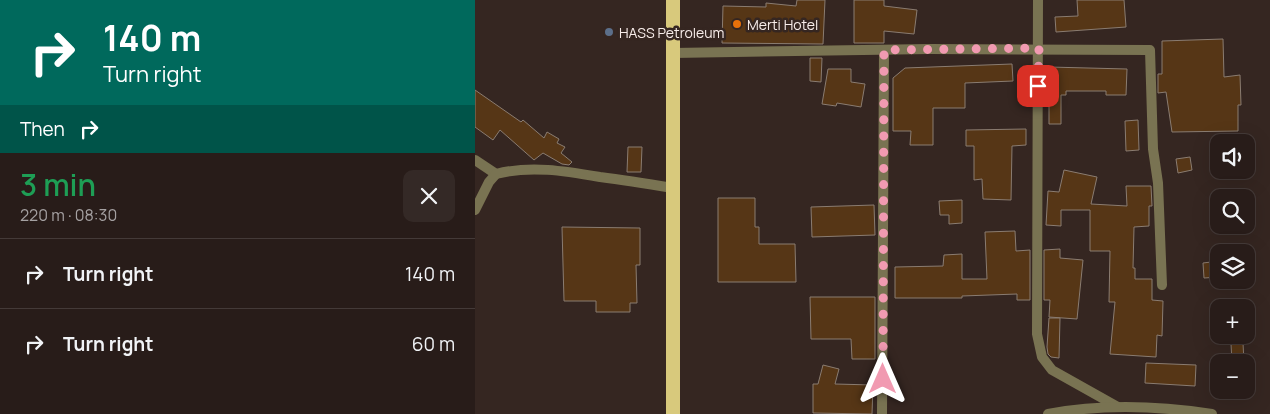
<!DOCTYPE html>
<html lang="en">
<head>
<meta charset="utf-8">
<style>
  :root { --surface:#281c19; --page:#342926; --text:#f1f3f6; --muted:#a5a1a2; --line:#443a38 }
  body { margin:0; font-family:Manrope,sans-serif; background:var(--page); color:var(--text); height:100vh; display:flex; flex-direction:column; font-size:19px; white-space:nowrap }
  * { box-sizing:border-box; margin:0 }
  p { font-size:16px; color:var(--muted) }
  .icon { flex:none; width:28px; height:28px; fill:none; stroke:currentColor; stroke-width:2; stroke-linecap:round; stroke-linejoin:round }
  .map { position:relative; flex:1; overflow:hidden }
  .side { display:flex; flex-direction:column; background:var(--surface); width:475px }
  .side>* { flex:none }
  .hud { background:#00695c; color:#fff; overflow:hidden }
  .buttons { position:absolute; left:735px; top:134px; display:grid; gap:10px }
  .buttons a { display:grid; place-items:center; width:45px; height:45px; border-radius:10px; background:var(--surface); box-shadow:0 5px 20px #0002,0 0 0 1px var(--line); font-size:25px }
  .pin { position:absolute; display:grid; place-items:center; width:42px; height:42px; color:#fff; margin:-21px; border-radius:10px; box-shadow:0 2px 8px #0006 }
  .me { position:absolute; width:55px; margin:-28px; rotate:0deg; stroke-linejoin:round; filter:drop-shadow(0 0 4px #0008) }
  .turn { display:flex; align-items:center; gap:18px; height:105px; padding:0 20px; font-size:22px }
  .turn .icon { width:65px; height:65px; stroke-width:2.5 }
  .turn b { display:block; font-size:35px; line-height:42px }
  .then { display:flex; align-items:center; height:48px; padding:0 20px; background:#0003; gap:10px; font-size:19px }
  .round { display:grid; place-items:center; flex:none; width:52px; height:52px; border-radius:10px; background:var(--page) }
  .headline { display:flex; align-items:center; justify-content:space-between; height:85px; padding:0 20px }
  h1 { font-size:30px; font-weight:600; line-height:38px; color:#1e9e55 }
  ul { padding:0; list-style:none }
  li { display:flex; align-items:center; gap:15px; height:70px; padding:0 20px; border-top:1px solid var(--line) }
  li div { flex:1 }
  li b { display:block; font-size:19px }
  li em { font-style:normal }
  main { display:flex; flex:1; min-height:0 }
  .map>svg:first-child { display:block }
  .building { fill:#563616; stroke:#8a7c71 }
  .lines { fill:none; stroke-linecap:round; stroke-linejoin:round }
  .minor { stroke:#797352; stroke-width:10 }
  .tertiary { stroke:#797352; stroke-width:10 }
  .trunk { stroke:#d8c97c; stroke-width:14 }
  .route { stroke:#f19ab1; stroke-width:9; stroke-dasharray:0 16.2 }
  .food-dot { fill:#e8710a; stroke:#352621; stroke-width:2 }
  .service-dot { fill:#5c6f8a; stroke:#352621; stroke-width:2 }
  .labels { text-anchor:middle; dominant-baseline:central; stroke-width:5; stroke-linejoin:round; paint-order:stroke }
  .poi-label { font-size:14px; fill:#f8edea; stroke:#352621; text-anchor:start }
</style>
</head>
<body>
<main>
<section class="side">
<div class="hud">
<div class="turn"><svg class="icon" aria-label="right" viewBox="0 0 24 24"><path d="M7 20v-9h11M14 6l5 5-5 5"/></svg><div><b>140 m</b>Turn right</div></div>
<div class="then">Then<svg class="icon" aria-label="right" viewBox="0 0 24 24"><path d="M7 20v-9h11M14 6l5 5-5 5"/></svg></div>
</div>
<div class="headline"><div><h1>3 min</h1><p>220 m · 08:30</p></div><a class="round"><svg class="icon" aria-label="close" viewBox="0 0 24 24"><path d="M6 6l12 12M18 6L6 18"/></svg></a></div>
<ul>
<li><svg class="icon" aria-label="right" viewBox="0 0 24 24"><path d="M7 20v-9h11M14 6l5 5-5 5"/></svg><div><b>Turn right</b></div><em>140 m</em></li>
<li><svg class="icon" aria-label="right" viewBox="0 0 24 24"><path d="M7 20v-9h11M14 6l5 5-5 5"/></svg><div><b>Turn right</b></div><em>60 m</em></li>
</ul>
</section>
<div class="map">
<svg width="795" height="414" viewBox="0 0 795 414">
  <rect width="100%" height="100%" fill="#352621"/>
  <!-- building -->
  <g class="building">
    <polygon points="322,0 350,0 348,44 247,43 248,6 291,7 291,3 321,6"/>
    <polygon points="379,0 409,0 409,6 442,10 439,34 409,31 409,43 379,43"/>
    <polygon points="602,0 649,0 651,27 581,32 580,17 603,16"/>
    <polygon points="748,39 749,77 765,75 766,105 763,105 763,131 697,132 691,92 683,93 683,74 687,74 687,41"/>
    <polygon points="335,58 347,58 346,82 335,81"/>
    <polygon points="537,64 538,81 490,83 490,108 458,108 458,145 435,145 436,131 418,131 418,78 430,68"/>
    <polygon points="574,67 652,69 651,95 631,95 631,91 591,91 591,95 586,95 586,124 574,124"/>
    <polygon points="353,69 376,69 376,82 390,84 386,107 362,103 361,106 347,104"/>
    <polygon points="0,90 46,122 48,120 69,138 72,132 84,139 82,143 90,147 86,153 97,162 94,165 87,164 68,153 59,160 25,130 18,140 0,127"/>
    <polygon points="663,120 664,150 651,151 650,121"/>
    <polygon points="551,129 551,145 537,146 536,200 508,199 507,179 499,180 499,146 491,146 491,130"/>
    <polygon points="153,147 167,147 166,172 152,172"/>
    <polygon points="715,157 717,170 703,173 701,159"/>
    <polygon points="589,170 622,177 616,204 652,206 651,186 676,186 677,206 674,206 674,226 659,227 658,268 660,268 660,279 677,279 677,300 688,301 687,336 682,335 681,357 635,354 640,302 634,302 635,251 615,251 615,210 586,210 586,226 571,225 573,191 584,192"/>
    <polygon points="243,198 280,198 280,227 284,227 284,244 320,244 321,282 243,282"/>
    <polygon points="487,200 487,223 474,224 474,215 465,215 464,201"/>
    <polygon points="399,205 400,235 337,237 336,207"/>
    <polygon points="87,227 165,228 165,265 161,265 162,303 155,303 155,312 121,312 121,301 89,301"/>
    <polygon points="540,231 541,251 555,250 555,300 542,300 542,294 487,296 487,298 420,298 420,267 468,266 469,255 487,254 487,279 512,279 510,232"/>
    <polygon points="585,249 585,258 608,260 602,319 574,317 575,300 569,300 569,250"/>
    <polygon points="744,261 744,277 729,278 728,263"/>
    <polygon points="335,297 400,297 400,359 377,359 376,339 336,339"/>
    <polygon points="574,318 585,318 584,358 576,357 573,354 572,347"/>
    <polygon points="768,343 769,362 757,362 756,344"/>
    <polygon points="671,363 721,365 720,386 670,383"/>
    <polygon points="348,365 364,369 360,384 398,385 397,414 338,413 338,384 343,384"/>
  </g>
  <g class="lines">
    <!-- minor -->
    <g class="minor">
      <polyline points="563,0 562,334 567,357 577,370 643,407"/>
      <polyline points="198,53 455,49 675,50 678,149 683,183 687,285"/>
      <polyline points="0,160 21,174"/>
      <path d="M0,210l14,-28 7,-8c34,-9 69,-3 104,3 24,3 49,7 73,11"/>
      <polyline points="407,414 409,50"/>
    </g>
    <!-- tertiary -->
    <path class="tertiary" d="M573,414c53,-10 111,-8 164,0"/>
    <!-- trunk -->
    <polyline class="trunk" points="198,414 198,0"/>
  </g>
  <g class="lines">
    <!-- route -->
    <polyline class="route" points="408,379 409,50 564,48 563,86"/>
  </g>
  <!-- markers -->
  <circle class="food-dot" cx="262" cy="24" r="5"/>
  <circle class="service-dot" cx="134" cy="32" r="5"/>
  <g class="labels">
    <!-- poi labels -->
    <g class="poi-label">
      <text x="272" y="24">Merti Hotel</text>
      <text x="144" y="32">HASS Petroleum</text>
    </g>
  </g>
</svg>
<div class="buttons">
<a><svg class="icon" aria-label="sound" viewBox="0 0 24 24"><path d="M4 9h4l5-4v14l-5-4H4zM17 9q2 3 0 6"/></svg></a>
<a><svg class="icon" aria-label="search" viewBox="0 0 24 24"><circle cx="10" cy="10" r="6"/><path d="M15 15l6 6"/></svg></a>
<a><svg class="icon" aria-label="layers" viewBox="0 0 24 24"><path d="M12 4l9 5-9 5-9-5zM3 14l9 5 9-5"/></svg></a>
<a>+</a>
<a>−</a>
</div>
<div class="pin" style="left:563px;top:86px;background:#d93025"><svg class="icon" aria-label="arrive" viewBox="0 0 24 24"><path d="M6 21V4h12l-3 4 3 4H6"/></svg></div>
<svg class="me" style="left:408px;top:379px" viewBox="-20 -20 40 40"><path d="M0-17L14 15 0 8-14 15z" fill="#f19ab1" stroke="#fff" stroke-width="4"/></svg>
</div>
</main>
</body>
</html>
